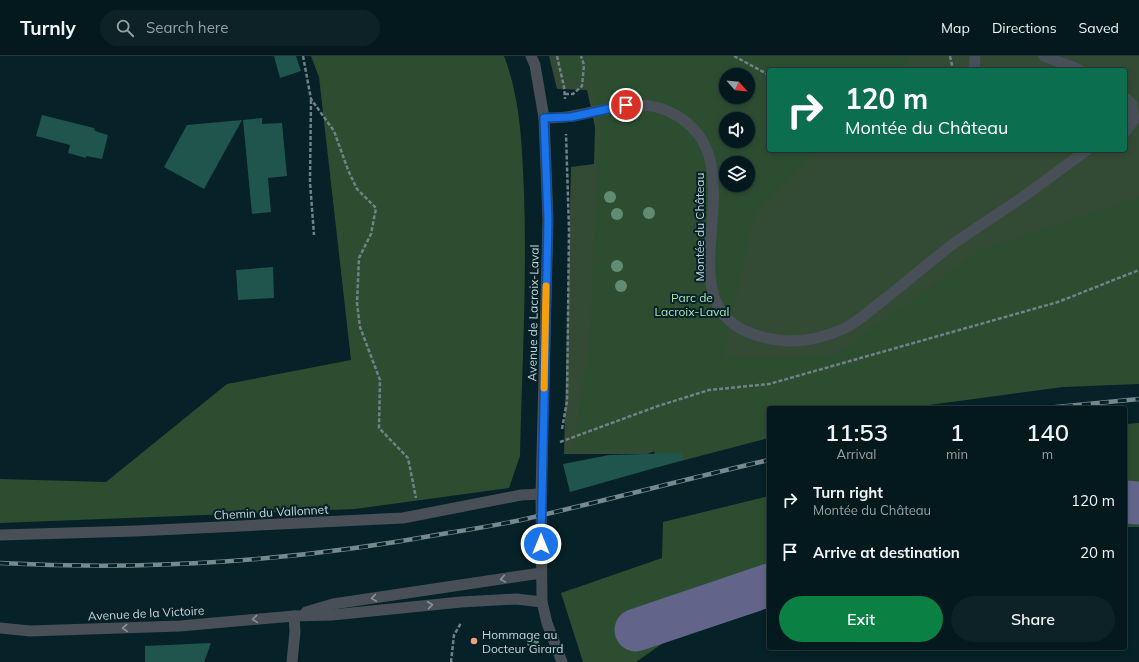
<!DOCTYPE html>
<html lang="en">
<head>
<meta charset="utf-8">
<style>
  :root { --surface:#04191d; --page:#0d2226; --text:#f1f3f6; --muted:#97a0a4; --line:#25383b; --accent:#0b8043 }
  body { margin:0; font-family:Mulish,sans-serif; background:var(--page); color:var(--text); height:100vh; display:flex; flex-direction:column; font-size:15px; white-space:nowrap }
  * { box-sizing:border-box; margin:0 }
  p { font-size:13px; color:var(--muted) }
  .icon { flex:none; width:22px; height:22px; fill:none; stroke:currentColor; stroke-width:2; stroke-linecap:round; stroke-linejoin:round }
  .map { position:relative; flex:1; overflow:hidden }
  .panel { position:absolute; left:767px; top:350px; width:360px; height:244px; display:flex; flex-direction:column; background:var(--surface); border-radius:4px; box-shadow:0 2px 6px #0003,0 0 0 1px var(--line) }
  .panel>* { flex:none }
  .banner { position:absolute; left:767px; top:12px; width:360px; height:84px; border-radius:4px; box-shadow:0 2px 6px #0003,0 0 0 1px var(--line); background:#0b6e4f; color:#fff; overflow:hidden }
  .needle { width:26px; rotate:117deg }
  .buttons { position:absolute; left:719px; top:12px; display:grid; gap:8px }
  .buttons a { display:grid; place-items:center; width:36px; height:36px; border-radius:50%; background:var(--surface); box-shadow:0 2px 6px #0003,0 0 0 1px var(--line); font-size:20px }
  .pin { position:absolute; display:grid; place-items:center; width:34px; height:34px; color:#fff; margin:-17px; border:2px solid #fff; border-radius:50%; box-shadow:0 1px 4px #0007 }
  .me { position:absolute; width:44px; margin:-22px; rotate:0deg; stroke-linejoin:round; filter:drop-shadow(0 0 3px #0008) }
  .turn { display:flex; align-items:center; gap:14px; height:84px; padding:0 12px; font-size:18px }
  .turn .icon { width:52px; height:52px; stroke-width:2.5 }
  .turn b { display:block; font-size:28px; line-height:34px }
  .eta { display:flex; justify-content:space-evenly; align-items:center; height:68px; text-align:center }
  .eta b { font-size:24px; font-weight:600; line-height:28px }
  .cta { display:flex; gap:8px; margin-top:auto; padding:8px 12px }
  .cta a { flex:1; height:46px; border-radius:24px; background:var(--accent); color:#fff; font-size:16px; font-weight:600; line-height:46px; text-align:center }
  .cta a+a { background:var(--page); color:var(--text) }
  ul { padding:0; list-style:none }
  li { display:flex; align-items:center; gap:12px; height:52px; padding:0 12px }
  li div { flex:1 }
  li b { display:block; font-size:15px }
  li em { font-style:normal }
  header { display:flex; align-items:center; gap:24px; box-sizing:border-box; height:56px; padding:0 20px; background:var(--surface); border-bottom:1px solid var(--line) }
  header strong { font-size:19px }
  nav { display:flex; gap:22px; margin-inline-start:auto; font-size:14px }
  .search { width:280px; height:36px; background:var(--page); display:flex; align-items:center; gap:10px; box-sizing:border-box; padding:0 14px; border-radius:22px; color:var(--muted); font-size:15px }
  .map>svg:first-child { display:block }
  .green { fill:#334a35; fill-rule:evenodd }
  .forest { fill:#2d4d31; fill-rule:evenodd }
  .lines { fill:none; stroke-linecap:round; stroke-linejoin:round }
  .river { stroke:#626489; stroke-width:43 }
  .building { fill:#1f554d }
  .path { stroke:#6e8287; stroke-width:2.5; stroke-dasharray:4 2; stroke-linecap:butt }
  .service { stroke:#484f56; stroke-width:11 }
  .minor { stroke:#484f56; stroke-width:11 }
  .tertiary { stroke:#484f56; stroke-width:11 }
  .rail-casing { stroke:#75898e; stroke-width:4.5 }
  .rail { stroke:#062127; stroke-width:3; stroke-dasharray:9; stroke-linecap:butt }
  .tree { fill:#618c73 }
  .oneway { stroke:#889298 }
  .route-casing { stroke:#114b97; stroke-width:10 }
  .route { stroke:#1a73e8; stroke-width:7 }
  .slow { stroke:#f59e0b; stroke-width:7 }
  .poi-dot { fill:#f1a17b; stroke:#062127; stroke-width:1.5 }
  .labels { text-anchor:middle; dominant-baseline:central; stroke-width:4; stroke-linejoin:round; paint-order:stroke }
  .street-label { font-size:12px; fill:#c7d6da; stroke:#062127 }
  .park-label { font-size:12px; fill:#ace4b2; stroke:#062127 }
  .poi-label { font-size:12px; fill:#c7d6da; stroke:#062127; text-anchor:start }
</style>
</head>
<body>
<header>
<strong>Turnly</strong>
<div class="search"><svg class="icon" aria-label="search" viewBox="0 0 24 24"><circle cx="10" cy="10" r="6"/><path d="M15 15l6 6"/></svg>Search here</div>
<nav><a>Map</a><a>Directions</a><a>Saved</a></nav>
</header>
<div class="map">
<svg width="1139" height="606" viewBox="0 0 1139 606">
  <rect width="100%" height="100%" fill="#062127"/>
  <!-- green -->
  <path class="green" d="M549,0h590v314l-370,38 -122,46h-83l7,-287 23,-3 1,-37 -8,-37 -30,-1zM769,14h356v80h-356zM726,19h22v22h-22zM726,63h22v22h-22zM726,107h22v22h-22z"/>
  <!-- forest -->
  <g class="forest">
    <path d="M311,0h193c17,44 18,91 20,137 3,88 -2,176 -4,263l-11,32 -154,21 -355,14v-44l106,3 121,-98 124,-24 -32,-283z"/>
    <path d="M556,0h357l-14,14h-130v80h49l-64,64 -31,143 112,-1 144,-105 160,-54v187l-76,3 -156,21h-138v30l-111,29 -5,-20 -80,4 16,-103 8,-174 4,-46 -10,-48 -26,-2zM726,19h22v22h-22zM726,63h22v22h-22zM726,107h22v22h-22z"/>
    <polygon points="1139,367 1139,471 1125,471 1125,368"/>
    <polygon points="769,440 769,537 702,560 636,606 583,606 561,537 662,502 663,466"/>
  </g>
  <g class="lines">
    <!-- river -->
    <g class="river">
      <polyline points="1125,446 1139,447"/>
      <polyline points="636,574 769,529"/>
    </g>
  </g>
  <!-- building -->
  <g class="building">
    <polygon points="274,0 296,0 301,15 280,22"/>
    <polygon points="42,59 94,72 95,75 108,79 102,103 86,100 86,102 68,97 70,89 36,80"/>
    <polygon points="262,62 262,68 282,67 287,120 268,122 271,156 252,158 243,64"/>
    <polygon points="242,64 204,133 164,111 187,69"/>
    <polygon points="273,211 274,242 238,244 236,214"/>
    <polygon points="682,397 683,404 570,436 563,408 609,399"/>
    <polygon points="211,587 204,606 145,606 145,590"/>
  </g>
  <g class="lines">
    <!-- path -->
    <g class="path">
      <polyline points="303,0 311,43 334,75 348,114 357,133 376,152 371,178 359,202 357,247 360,271 380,324 379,372 408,402 416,442"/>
      <polyline points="557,0 564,31 565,43"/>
      <polyline points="734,0 769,19"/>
      <polyline points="950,0 953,14"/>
      <polyline points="565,38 573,38 582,30 584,9 581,0"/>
      <polyline points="311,44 310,126 314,179"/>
      <polyline points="562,373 567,345 569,174 566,78"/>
      <polyline points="560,386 658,350 709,334 769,328 1058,246 1139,214"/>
      <polyline points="451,606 454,579 461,567"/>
    </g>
    <!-- service -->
    <g class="service">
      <polyline points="1044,0 1080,14"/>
      <polyline points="974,14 975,0"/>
      <polyline points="1125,42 1132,48 1134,64 1125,76"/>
      <path d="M544,62c9,0 19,0 28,-2 33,-5 68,-20 100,-3 101,51 -33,209 106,227 21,3 45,-2 65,-11 14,-6 26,-18 38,-27 23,-18 45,-37 68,-55 22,-16 46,-31 68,-46 24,-17 47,-34 70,-51"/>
    </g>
    <!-- minor -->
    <g class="minor">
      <polyline points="0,479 136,475 403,462 521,439 541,438"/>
      <polyline points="292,606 295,576 294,560"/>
    </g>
    <!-- tertiary -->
    <g class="tertiary">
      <polyline points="531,0 535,9 544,62 548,164 541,438 542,546 547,567 562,606"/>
      <polyline points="306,556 333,548 541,517"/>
      <polyline points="0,572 30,575 180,570 294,560 332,559 461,546 516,543 542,546"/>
    </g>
    <defs>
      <g id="rail">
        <polyline points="1046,352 1139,343"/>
        <path d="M0,507c154,8 296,-2 448,-30 25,-4 49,-8 73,-13 83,-19 165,-41 248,-60"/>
      </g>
    </defs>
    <!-- rail casing -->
    <use href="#rail" class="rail-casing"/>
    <!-- rail -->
    <use href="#rail" class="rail"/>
  </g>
  <!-- trees -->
  <g class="tree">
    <circle cx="610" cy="141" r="6"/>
    <circle cx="649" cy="157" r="6"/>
    <circle cx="617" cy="158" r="6"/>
    <circle cx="617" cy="210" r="6"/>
    <circle cx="621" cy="230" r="6"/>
    <circle cx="533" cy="587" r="6"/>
  </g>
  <!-- one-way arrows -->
  <defs><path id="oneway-chevron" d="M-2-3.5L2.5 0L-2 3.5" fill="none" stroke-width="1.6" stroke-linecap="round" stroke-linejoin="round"/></defs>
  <g class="oneway">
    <use href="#oneway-chevron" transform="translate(503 523) rotate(171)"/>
    <use href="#oneway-chevron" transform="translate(374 542) rotate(172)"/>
    <use href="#oneway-chevron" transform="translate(430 549) rotate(-6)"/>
    <use href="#oneway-chevron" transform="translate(255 563) rotate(175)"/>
    <use href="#oneway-chevron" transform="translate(125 572) rotate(178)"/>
  </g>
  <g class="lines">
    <defs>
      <polyline id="route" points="541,488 548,164 544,62 571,61 626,49"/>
    </defs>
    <!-- route casing -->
    <use href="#route" class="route-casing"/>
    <!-- route -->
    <use href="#route" class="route"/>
    <!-- slow -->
    <polyline class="slow" points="544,332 546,230"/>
  </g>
  <!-- markers -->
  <circle class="poi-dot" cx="474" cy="585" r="4"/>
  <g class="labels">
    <!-- street labels -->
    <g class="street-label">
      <text transform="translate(699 171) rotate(-90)">Montée du Château</text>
      <text transform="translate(533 257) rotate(-89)">Avenue de Lacroix-Laval</text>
      <text transform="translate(271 456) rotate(-3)">Chemin du Vallonnet</text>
      <text transform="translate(146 557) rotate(-3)">Avenue de la Victoire</text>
    </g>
    <!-- park labels -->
    <g class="park-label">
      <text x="692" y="241">Parc de<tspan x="692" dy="14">Lacroix-Laval</tspan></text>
    </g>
    <!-- poi labels -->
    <g class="poi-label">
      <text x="482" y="578">Hommage au<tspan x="482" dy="14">Docteur Girard</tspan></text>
    </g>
  </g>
</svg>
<div class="buttons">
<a><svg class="needle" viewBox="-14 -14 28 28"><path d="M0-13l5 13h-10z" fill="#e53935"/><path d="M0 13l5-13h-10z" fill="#97a0a4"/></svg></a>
<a><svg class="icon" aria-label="sound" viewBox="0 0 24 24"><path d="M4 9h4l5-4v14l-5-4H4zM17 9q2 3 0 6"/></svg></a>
<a><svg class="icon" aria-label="layers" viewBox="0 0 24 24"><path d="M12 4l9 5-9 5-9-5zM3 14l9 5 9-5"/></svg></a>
</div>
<div class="pin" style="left:626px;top:49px;background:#d93025"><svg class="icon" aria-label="arrive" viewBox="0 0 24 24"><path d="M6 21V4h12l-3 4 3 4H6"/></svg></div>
<svg class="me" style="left:541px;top:488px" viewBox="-20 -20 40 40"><circle r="17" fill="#1a73e8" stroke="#fff" stroke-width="3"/><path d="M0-11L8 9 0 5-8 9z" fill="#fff"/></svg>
<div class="banner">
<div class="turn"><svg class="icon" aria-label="right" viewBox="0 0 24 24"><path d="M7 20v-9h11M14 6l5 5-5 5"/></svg><div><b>120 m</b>Montée du Château</div></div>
</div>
<section class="panel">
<div class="eta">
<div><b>11:53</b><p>Arrival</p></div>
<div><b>1</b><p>min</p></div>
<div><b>140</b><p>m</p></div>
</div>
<ul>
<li><svg class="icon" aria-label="right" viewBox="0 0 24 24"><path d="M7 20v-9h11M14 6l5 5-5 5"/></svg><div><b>Turn right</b><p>Montée du Château</p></div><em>120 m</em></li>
<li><svg class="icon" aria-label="arrive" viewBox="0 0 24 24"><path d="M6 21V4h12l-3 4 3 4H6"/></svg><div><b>Arrive at destination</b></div><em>20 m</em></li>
</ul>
<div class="cta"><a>Exit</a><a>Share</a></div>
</section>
</div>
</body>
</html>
